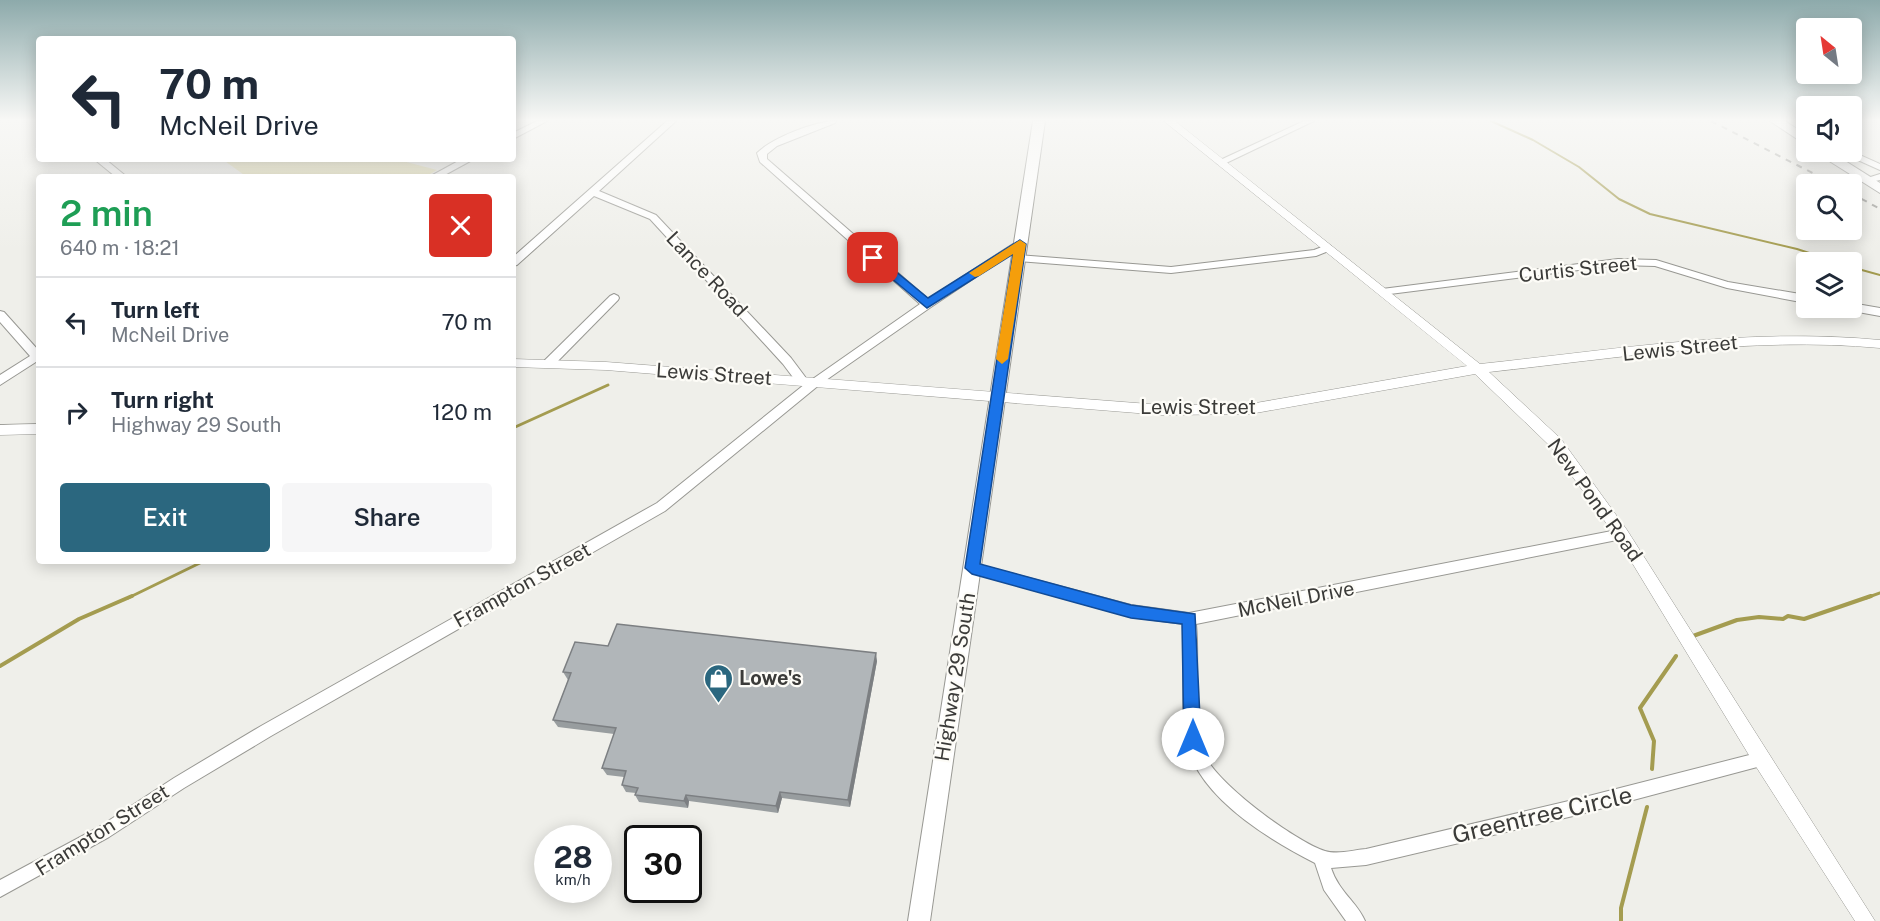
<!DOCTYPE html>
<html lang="en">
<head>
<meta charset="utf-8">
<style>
  :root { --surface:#fff; --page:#f6f6f7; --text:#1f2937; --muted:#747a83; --line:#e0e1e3; --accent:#2b677f }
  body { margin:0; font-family:"Public Sans",sans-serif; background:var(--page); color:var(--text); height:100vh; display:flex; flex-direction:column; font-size:22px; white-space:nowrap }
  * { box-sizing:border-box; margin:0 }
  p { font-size:20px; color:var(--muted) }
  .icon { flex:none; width:33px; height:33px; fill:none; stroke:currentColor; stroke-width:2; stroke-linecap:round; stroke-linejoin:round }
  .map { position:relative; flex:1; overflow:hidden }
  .panel { position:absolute; left:36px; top:174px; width:480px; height:390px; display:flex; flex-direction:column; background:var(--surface); border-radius:6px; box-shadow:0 3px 15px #0003 }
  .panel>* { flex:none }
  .top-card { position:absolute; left:36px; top:36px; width:480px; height:126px; border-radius:6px; box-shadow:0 3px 15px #0003; background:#fff; color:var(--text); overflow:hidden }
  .needle { width:39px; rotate:330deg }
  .controls { position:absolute; left:1796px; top:18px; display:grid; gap:12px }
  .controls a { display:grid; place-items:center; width:66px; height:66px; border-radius:6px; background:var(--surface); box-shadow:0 3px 15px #0003; font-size:30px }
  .speed { position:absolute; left:534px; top:825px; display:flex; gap:12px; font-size:30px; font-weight:700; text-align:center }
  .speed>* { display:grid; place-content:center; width:78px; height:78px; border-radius:50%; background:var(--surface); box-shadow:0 3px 15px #0003; line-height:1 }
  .speed small { font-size:15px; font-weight:400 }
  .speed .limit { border:3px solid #111; border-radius:9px; background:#fff; color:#111 }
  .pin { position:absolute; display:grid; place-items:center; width:51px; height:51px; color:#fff; margin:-26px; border-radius:12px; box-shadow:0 3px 9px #0006 }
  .me { position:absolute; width:66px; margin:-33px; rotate:0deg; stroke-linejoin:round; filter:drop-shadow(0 0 4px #0008) }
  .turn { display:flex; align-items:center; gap:21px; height:126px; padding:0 24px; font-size:27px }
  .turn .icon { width:78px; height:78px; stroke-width:2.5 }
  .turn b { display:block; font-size:42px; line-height:51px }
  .round { display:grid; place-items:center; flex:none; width:63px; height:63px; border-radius:6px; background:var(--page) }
  .headline { display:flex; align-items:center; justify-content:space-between; height:102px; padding:0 24px }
  h1 { font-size:36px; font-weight:600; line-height:45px; color:#1e9e55 }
  .action { display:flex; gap:12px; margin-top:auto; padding:12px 24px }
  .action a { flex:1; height:69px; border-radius:6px; background:var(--accent); color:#fff; font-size:24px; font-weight:600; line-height:69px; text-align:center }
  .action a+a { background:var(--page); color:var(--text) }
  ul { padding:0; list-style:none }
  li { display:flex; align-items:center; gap:18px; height:90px; padding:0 24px; border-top:2px solid var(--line) }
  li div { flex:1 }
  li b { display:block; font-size:22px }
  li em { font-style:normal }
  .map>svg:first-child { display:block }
  .green { fill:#e8e3b5 }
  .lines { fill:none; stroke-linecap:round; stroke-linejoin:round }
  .stream-far2 { stroke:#a49c50; stroke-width:2 }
  .stream-far1 { stroke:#a49c50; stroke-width:3 }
  .stream { stroke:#a49c50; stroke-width:4 }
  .minor-casing { stroke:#989893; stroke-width:2 }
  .tertiary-casing { stroke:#989893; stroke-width:1 }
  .secondary-casing { stroke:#989893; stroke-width:2 }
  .primary-casing { stroke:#989893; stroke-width:2 }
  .minor { fill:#fff; fill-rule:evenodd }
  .tertiary { fill:#fff; fill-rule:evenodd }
  .secondary { fill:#fff; fill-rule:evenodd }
  .primary { fill:#fff; fill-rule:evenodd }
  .rail { stroke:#9b9b97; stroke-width:2; stroke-dasharray:6 6; stroke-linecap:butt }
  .wall { fill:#989d9f }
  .shaded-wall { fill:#7c7f82 }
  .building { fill:#b1b6b9; stroke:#7c7f82; stroke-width:1.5 }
  .route { fill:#1a73e8; stroke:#114b97; stroke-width:1.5 }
  .slow { fill:#f59e0b }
  .labels { text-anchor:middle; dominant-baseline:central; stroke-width:4.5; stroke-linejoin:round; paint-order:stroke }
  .street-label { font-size:20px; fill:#3b3b39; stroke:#fdfcf7 }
  .poi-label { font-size:20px; font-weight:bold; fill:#3b3b39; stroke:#fdfcf7; text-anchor:start }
  .near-street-label { font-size:24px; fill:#3b3b39; stroke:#fdfcf7 }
</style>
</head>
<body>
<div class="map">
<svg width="1880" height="921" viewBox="0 0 1880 921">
  <rect width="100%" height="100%" fill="#efefea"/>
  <!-- green -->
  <polygon class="green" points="222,159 395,159 437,170 425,177 247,177"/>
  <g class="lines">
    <!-- stream-far2 -->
    <g class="stream-far2">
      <polyline points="1491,121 1533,140 1579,167 1619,199 1650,214 1797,249 1837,262"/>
      <polyline points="1851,267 1880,275"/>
    </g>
    <!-- stream-far1 -->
    <g class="stream-far1">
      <polyline points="513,428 608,385"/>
      <polyline points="128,598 204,561"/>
      <polyline points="1866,598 1880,593"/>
    </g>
    <!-- stream -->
    <g class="stream">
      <polyline points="1693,636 1737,620 1759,617 1783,619 1788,616 1804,619 1871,596"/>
      <polyline points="0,666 79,619 132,596"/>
      <polyline points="1652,769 1654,741 1640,708 1676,656"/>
      <polyline points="1621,921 1621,908 1647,807"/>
    </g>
    <defs>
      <g id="minor">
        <polygon points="537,121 547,121 513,139 513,133"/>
        <path d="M667,121h9l-77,70 57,24 135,143 15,20 1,5 113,-79 -160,-142 -3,-9c15,-15 58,-32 79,-32l-1,2 -58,23 -10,8v5l161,140 88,-57h8l1,2 -94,63 -112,78 -154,126 -394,225 -87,52 -75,49 -109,60v-17l99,-53 75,-49 87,-52 396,-223 148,-119h-7l-15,-20 -133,-145 -56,-23 -77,69 -4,1v-9z"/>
        <polygon points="1304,121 1314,121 1224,164 1218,164 1216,162"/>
        <polygon points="1851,151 1880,164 1880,170 1840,152"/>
        <polygon points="94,159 105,159 127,177 116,177"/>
        <polygon points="462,159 474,159 441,177 429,177"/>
        <polygon points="1880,174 1880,180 1866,183 1861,180"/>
        <polygon points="1327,245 1331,246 1331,250 1316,256 1171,273 1018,261 1013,258 1018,255 1171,267 1314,250"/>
        <polygon points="1618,259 1656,260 1728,282 1806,295 1806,303 1727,288 1655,266 1618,265 1382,295 1377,292 1382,289"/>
        <polygon points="614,294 618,296 619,298 618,300 553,366 545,366 543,363 545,360 610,296"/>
        <polygon points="1851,303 1880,308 1880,316 1847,310 1846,308 1851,308"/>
        <polygon points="0,311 4,312 39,351 39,360 0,385 0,375 30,356 0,322"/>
        <path d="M1622,529l4,1 2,4 -2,4 -4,1 -426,85c4,41 -4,86 7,127 8,29 93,91 122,100 13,4 28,-1 41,-2l207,-49 188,-48 5,2 2,5 -2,5 -5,2 -188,50 -207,49 -35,3c8,24 26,34 34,53h-19l-22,-31 -9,-27c-47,-24 -120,-68 -129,-124 -6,-38 -1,-77 -3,-115l-52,-7 -159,-44 -5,-1 -2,-4 2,-4 5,-1 159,42 58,8z"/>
      </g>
      <g id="tertiary">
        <path d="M1164,121h11l305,243c133,-14 267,-37 400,-24v8c-130,-12 -261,10 -391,24l72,67 66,91 248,391h-20l-100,-156 -138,-227 -66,-91 -76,-73 -225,40 -88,1 -556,-45 -93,-3v-8l93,3 556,43 88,-1 217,-38z"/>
        <polygon points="39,424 39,434 0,435 0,425"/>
      </g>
      <polygon id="secondary" points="1033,121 1045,121 930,921 908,921"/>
      <g id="primary">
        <polygon points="1770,121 1785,121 1806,135 1806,145"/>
        <polygon points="1815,152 1831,152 1880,183 1880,193"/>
      </g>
    </defs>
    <!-- minor casing -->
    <use href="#minor" class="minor-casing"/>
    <!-- tertiary casing -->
    <use href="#tertiary" class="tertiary-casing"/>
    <!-- secondary casing -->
    <use href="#secondary" class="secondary-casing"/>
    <!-- primary casing -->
    <use href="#primary" class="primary-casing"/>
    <!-- minor -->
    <use href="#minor" class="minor"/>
    <!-- tertiary -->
    <use href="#tertiary" class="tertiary"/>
    <!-- secondary -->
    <use href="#secondary" class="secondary"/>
    <!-- primary -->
    <use href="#primary" class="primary"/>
    <!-- rail -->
    <g class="rail">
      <polyline points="1711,121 1834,184"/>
      <polyline points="1851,193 1880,209"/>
    </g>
  </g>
  <!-- wall -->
  <polygon class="wall" points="608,646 877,661 850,807 782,798 778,813 689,801 688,808 639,802 635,795 636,793 626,792 622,785 624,777 607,775 602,768 614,734 558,727 553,720 568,680 563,672"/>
  <!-- shaded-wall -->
  <g class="shaded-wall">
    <polygon points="876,653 877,661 850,807 848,800"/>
    <polygon points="780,792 782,798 778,813 776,806"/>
    <polygon points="686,795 689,801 688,808 684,801"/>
  </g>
  <!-- building -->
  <polygon class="building" points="617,624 876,653 848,800 780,792 776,806 686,795 684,801 635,795 638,788 622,785 626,771 602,768 616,728 553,720 571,673 563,672 575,642 608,646"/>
  <!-- sky -->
  <linearGradient id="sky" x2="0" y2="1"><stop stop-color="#8daaab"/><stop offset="0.48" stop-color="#f8f8f6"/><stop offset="1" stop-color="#f8f8f6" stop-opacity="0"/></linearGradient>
  <rect width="1880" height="250" fill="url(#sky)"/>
  <!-- route -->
  <polygon class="route" points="1020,240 1026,244 980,564 1131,605 1195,614 1201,739 1199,745 1193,747 1187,745 1184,739 1182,624 1131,618 972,574 965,568 1013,254 927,308 867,258 869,256 877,256 928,298"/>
  <!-- slow -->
  <polygon class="slow" points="1020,240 1026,244 1008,359 1002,364 996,359 1013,254 979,276 975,277 969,273"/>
  <!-- icons -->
  <defs>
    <symbol id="shop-pin" viewBox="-11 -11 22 30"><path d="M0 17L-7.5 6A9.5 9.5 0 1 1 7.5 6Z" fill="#2b677f" stroke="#fdfcf7"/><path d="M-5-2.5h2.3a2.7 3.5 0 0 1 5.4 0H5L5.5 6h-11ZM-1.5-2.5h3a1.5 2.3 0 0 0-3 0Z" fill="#fff"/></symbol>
  </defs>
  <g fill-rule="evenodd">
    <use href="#shop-pin" x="702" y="662" width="33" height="45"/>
  </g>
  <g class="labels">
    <!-- street labels -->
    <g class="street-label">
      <text transform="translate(1578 269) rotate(-6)">Curtis Street</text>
      <text transform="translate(707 274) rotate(47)">Lance Road</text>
      <text transform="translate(1680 348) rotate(-6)">Lewis Street</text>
      <text transform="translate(714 374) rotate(4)">Lewis Street</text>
      <text x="1198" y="407">Lewis Street</text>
      <text transform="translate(1595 500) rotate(54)">New Pond Road</text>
      <text transform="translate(522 585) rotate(-29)">Frampton Street</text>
      <text transform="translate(1296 599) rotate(-11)">McNeil Drive</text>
      <text transform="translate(955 677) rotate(-81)">Highway 29 South</text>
      <text transform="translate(102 830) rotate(-32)">Frampton Street</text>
    </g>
    <!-- poi labels -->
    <g class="poi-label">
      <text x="739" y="678">Lowe's</text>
    </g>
    <!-- near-street labels -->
    <g class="near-street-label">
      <text transform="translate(1542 814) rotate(-13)">Greentree Circle</text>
    </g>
  </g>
</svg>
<div class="controls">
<a><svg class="needle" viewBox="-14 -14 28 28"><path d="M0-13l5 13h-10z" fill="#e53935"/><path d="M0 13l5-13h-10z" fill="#747a83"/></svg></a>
<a><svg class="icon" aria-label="sound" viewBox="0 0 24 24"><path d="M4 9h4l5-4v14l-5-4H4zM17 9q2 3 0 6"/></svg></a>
<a><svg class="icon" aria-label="search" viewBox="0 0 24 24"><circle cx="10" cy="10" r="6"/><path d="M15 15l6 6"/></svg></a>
<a><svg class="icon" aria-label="layers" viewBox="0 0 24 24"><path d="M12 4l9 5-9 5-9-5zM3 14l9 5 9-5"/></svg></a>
</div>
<div class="speed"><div>28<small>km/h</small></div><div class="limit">30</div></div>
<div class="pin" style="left:873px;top:258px;background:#d93025"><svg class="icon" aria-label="arrive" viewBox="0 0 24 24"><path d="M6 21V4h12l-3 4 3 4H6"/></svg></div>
<svg class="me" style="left:1193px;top:739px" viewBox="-20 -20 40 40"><circle r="19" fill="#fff"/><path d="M0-13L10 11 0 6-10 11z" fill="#1a73e8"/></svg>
<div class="top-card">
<div class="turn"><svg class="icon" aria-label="left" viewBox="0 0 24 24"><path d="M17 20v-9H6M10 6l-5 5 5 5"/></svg><div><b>70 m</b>McNeil Drive</div></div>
</div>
<section class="panel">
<div class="headline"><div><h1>2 min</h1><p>640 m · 18:21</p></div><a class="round" style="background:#d93025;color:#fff"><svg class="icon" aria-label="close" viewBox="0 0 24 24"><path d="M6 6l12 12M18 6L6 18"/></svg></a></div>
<ul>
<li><svg class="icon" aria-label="left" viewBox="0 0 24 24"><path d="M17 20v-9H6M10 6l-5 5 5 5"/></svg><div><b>Turn left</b><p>McNeil Drive</p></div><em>70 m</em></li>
<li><svg class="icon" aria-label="right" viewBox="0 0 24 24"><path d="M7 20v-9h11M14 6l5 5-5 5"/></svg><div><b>Turn right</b><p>Highway 29 South</p></div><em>120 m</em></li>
</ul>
<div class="action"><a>Exit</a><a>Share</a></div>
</section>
</div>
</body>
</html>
